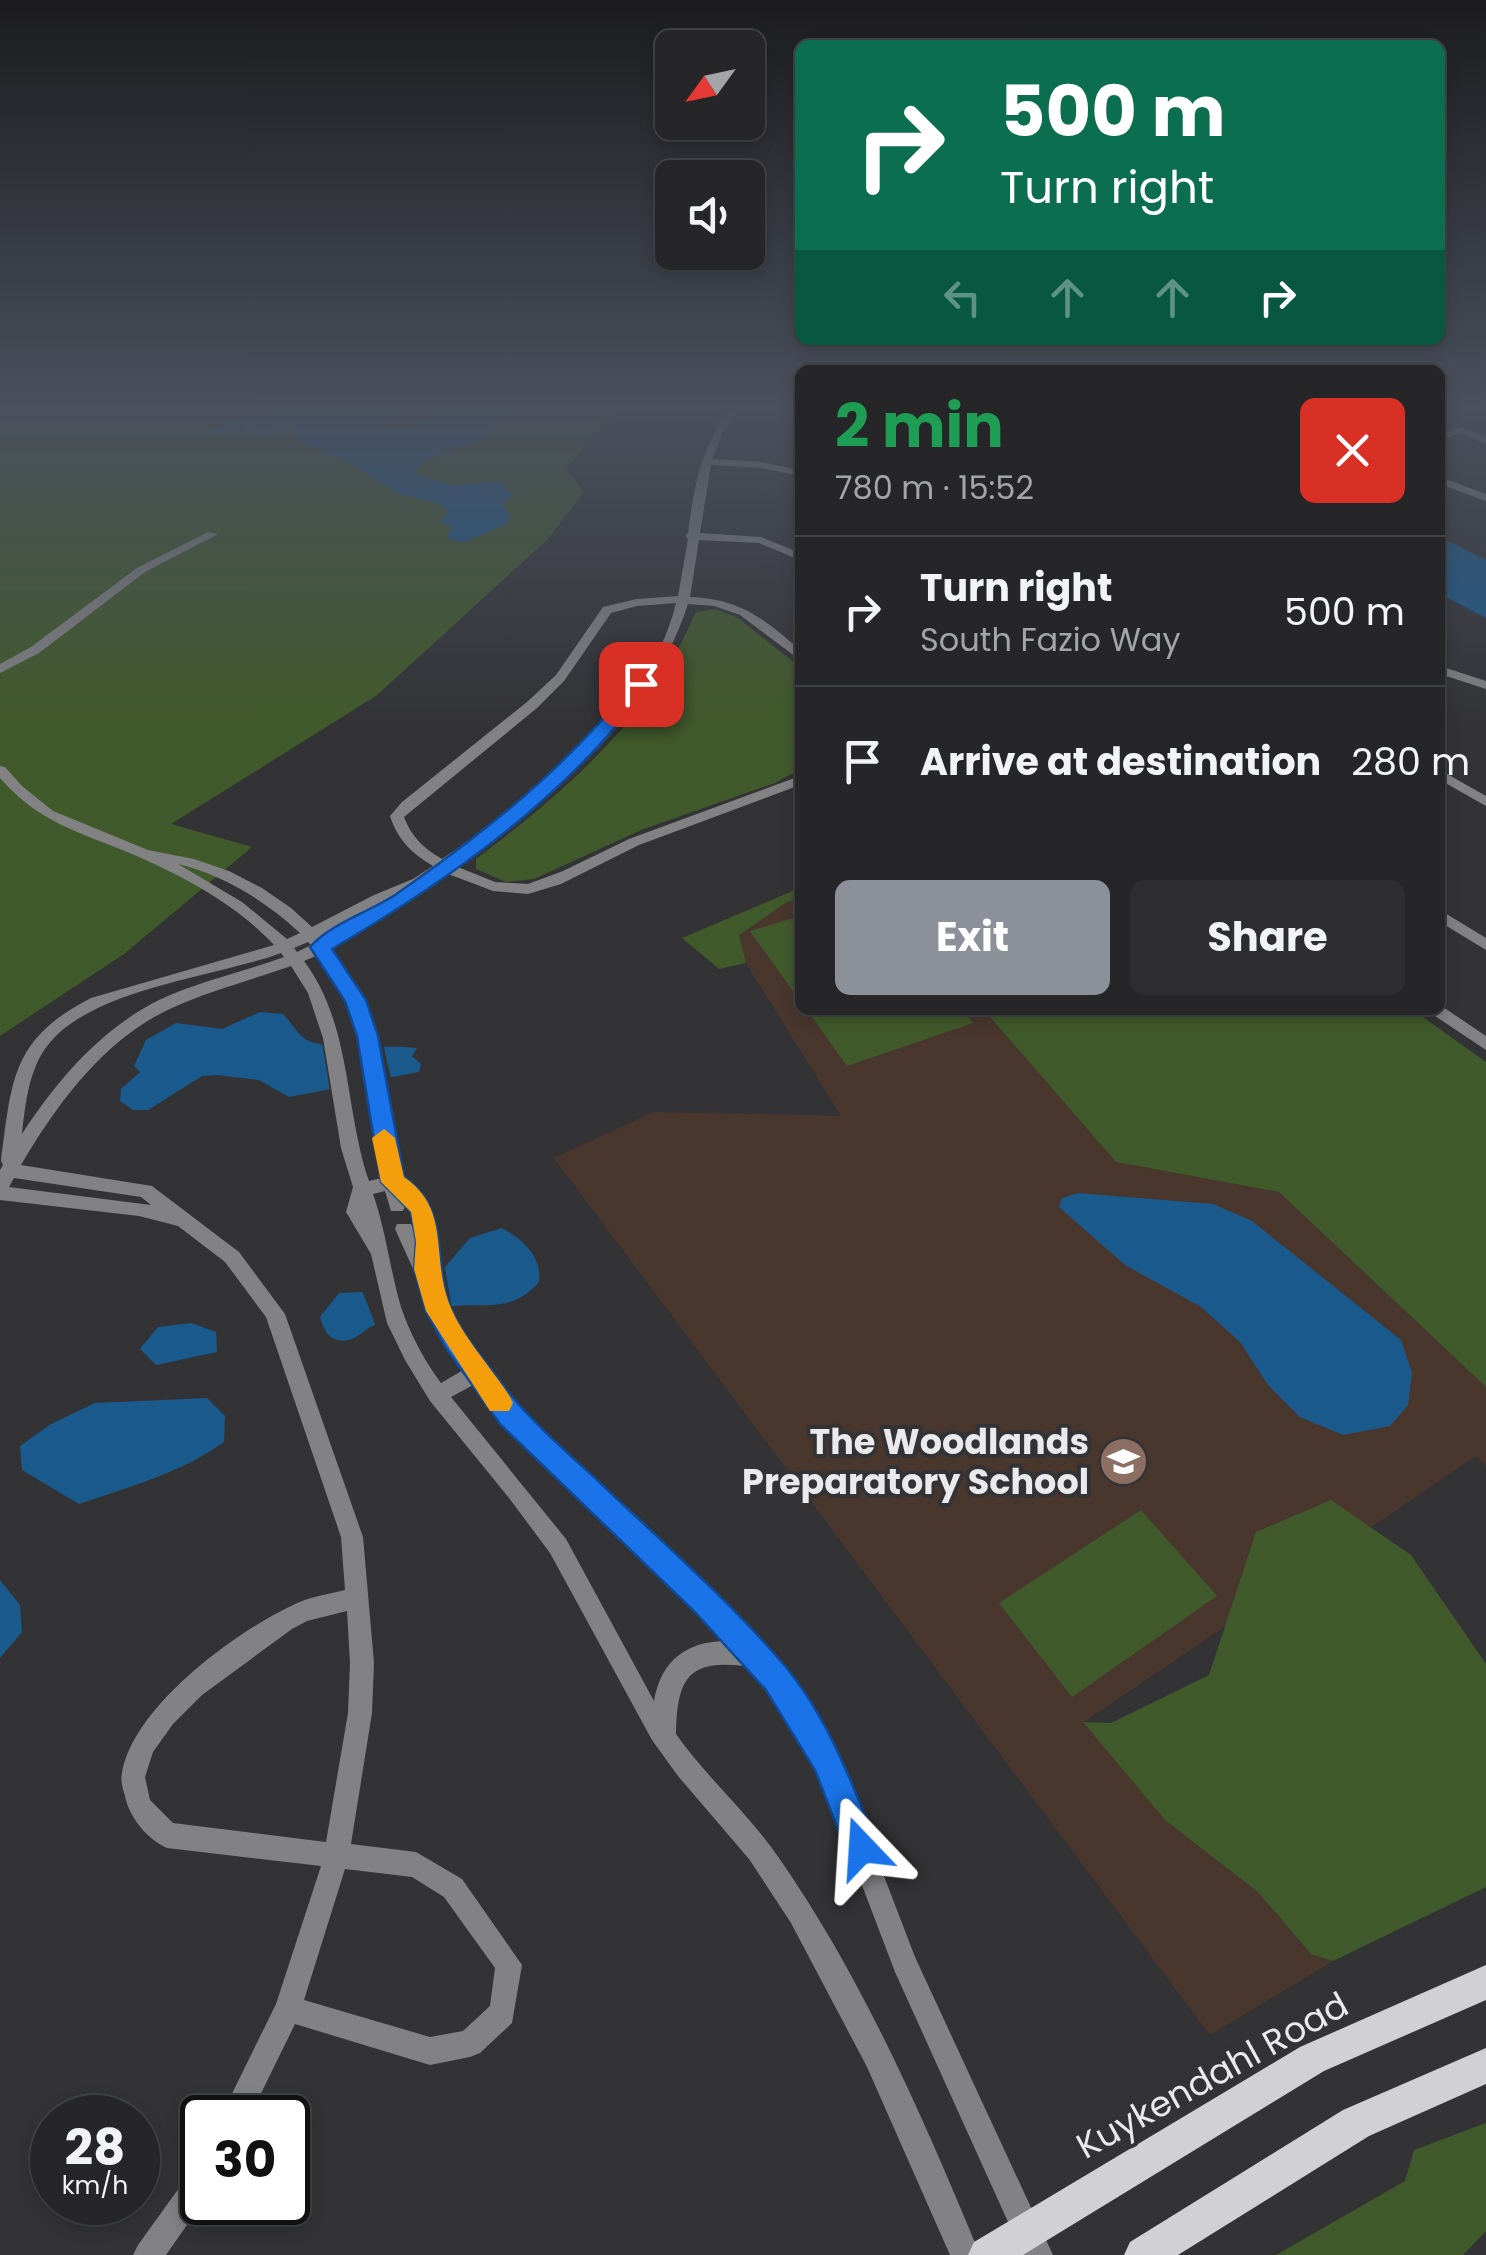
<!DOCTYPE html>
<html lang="en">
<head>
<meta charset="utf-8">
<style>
  :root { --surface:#262628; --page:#2e2e30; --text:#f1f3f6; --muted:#a4a5a8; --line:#424345; --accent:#8c9099 }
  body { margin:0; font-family:Poppins,sans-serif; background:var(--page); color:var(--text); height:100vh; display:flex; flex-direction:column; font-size:38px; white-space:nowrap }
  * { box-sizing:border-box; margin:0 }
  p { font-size:32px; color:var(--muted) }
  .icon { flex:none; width:55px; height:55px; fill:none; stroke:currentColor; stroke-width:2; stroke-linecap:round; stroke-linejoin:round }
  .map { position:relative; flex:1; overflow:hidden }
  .drawer { position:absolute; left:795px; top:365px; width:650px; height:650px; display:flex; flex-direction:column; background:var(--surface); border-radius:15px; box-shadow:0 5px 15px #0003,0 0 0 2px var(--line) }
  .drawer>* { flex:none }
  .hud { position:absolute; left:795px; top:40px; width:650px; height:305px; border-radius:15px; box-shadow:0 5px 15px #0003,0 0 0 2px var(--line); background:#0b6e4f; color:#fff; overflow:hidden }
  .needle { width:65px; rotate:237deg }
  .controls { position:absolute; left:655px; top:30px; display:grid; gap:20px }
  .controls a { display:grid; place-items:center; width:110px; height:110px; border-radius:15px; background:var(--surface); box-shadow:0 5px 15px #0003,0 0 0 2px var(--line); font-size:50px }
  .speed { position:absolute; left:30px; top:2095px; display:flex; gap:20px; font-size:50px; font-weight:700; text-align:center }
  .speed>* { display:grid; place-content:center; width:130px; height:130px; border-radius:50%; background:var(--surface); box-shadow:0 5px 15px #0003,0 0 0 2px var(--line); line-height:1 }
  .speed small { font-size:25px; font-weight:400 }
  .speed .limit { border:5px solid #111; border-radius:15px; background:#fff; color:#111 }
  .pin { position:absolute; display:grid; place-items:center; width:85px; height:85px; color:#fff; margin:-42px; border-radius:20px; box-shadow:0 5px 15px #0006 }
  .me { position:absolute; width:110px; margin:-55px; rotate:340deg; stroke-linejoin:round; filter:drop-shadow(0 0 8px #0008) }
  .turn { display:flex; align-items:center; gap:35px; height:210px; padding:0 40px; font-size:45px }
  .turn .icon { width:130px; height:130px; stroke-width:2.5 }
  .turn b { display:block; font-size:70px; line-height:85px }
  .lanes { display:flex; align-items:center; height:95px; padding:0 40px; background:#0003; justify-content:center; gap:50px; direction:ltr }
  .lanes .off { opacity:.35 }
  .round { display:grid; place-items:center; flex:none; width:105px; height:105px; border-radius:15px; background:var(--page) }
  .summary { display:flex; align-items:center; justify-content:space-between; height:170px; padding:0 40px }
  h1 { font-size:60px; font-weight:700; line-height:75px; color:#1e9e55 }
  .primary-button { display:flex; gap:20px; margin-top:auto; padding:20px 40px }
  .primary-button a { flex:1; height:115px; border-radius:15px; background:var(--accent); color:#fff; font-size:40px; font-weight:700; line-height:115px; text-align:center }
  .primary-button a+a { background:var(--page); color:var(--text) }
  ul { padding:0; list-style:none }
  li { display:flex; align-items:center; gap:30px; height:150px; padding:0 40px; border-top:2px solid var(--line) }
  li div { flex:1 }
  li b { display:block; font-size:38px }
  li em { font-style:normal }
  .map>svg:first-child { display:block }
  .education { fill:#49372e }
  .green { fill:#415a2b }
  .water { fill:#1a5a8d }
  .pier { fill:#333336 }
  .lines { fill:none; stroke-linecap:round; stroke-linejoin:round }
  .minor { fill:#828284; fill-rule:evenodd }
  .major { fill:#d1d1d4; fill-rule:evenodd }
  .route { fill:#1a73e8; stroke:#114b97; stroke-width:2.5 }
  .slow { fill:#f59e0b }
  .labels { text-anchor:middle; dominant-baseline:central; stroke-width:8; stroke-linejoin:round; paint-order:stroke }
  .near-poi-label { font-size:35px; font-weight:bold; fill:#eaeaec; stroke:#333336; text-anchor:end }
  .near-street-label { font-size:35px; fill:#eaeaec; stroke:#333336 }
</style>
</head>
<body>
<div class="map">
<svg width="1486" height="2255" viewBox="0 0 1486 2255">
  <rect width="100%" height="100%" fill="#333336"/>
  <!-- education -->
  <polygon class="education" points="800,899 800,1010 984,1010 1116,1162 1279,1192 1486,1387 1486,1467 1476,1456 1084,1722 1166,1821 1258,1892 1311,1954 1333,1961 1210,2035 554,1158 653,1112 841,1116 746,963 739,935 787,902"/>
  <!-- green -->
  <g class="green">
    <polygon points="0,410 615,410 566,469 584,492 547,540 376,696 171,824 252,847 124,954 0,1036"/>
    <path d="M716,609l22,9 62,49v102l-25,14 -134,47 -107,49 -28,3 -30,-13v-10c91,-69 174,-140 220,-247z"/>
    <polygon points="800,888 800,899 787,902 739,935 746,963 719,969 682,938"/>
    <polygon points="800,916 800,1001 750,931"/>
    <polygon points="807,1010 962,1010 973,1023 847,1066"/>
    <polygon points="984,1010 1413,1010 1486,1062 1486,1387 1279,1192 1116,1162"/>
    <polygon points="1331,1500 1411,1555 1486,1664 1486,1887 1333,1961 1311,1954 1258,1892 1166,1821 1083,1722 1111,1723 1209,1675 1256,1532"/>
    <polygon points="1141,1510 1217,1596 1072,1697 999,1603"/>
    <polygon points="1486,2123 1486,2231 1463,2255 1276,2255 1405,2181 1414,2150"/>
  </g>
  <!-- water -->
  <g class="water">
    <polygon points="261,410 406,410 403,418 383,425 389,430 411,427 432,415 433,410 522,410 494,425 490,435 427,459 416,470 417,475 454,485 504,481 504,489 513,494 502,504 509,514 509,523 465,542 448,539 451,527 441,521 448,511 435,502 399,494 347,462 298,442 292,427 269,436 247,431 212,433 213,428"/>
    <polygon points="1440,537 1486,560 1486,618 1440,594"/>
    <path d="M260,1012l23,2c7,7 13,18 21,24 17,14 86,6 113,10l-5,8 9,8 -2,8 -130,25 -30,-17 -42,-5 -15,1 -54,34h-15l-13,-9 1,-12 19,-17 -6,-6 12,-26 30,-17 46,6z"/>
    <polygon points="1078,1193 1213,1204 1252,1221 1401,1340 1412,1373 1408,1405 1390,1426 1343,1435 1300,1417 1268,1385 1240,1342 1201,1307 1125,1265 1059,1207 1062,1198"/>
    <path d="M502,1228c21,12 40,28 37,54 -26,30 -50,21 -85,24 -23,1 -53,9 -75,17 -16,5 -23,21 -41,17 -11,-2 -15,-13 -18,-23l19,-24 24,-1 82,-25 25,-29z"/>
    <polygon points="191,1323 216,1332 217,1352 156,1365 140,1349 158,1327"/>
    <path d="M207,1398l18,18 -1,26c-43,31 -95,45 -145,62l-57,-34 -2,-24 31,-22 44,-21z"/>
    <polygon points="0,1580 20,1605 22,1632 0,1658"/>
  </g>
  <!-- pier -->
  <g class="pier">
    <polygon points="382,1039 391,1079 330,1091 322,1042"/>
    <polygon points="444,1263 452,1308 376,1327 362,1290"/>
  </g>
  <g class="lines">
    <!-- minor -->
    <g class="minor">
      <path d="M728,410h10l-15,22 -11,27 49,3 39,8v6l-39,-8 -50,-3 -11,68 61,4 39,16v7l-41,-17 -60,-3 -9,57c50,2 73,21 110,53v10l-60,-45 -26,-9 -26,-2c-38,117 -137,194 -235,261l42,17 33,2 35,-13 66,-32 171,-63v9l-161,60 -78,39 -33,10 -35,-3 -50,-19 -48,39 -65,38 31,48 14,36 25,145 20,17 13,25 4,22 -3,31 28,62 55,75 197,185 51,53 40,53 31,50 79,206 138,298h-30l-128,-283 -78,-205 -28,-50 -38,-50c-61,-9 -74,8 -75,67 31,44 73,80 103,124 84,121 145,261 201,397h-30l-83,-188 -76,-144 -42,-64 -71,-83 -26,-36 -102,-187 -41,-55 -79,-97 -25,-41 -18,-37 -16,-69 -25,-42 7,-25 -12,-39 -18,-110 -15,-45 -17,-27c-39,14 -79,24 -117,41 -68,30 -116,95 -153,158l131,21 87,66 46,62 78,223 11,126 -2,50 -21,131 65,8 46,27 60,86 -10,58 -32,30 -10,4 -40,8 -135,-41 -46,94h-29l56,-114 45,-138 -154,-18c-20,-9 -38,-31 -42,-52 -2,-7 -5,-15 -3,-23 11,-66 113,-141 171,-168 16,-8 35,-11 52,-15l-4,-53 -75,-220 -41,-55 -47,-36 -39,-10 -139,-16v-30l3,-5 -2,-4c11,-81 10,-122 90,-163l183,-53c-38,-41 -91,-69 -142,-91 -52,-22 -93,-31 -132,-76v-12l5,1 17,19 31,25 95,39 46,9 35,12 33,17 29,20 21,19 62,-32 39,-16 20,-13c-21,-12 -36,-27 -43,-50l12,-14 125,-100 29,-27 47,-68 34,-8 41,-3 10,-57 -3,-3 3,-3c6,-48 13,-82 40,-123zM676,603c-26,110 -145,196 -234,256 -18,-10 -31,-23 -38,-42l133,-109 27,-27 47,-68 26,-7zM178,864c46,11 87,37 122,69l-13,6 -45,-37zM394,897l-71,42 -3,-3zM308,942l3,3 -14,7 -3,-4zM281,953l3,4c-41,15 -85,24 -125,43 -58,29 -102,80 -137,134 3,-27 6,-58 21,-82 39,-63 171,-74 238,-99zM318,955c51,65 48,145 64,223l-13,3c-25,-73 -17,-156 -65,-220zM14,1178l127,19 10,8 -142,-18zM385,1191l6,20h12l3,-7 9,16 3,18 -7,-14h-14l-2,5 53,117 17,23 -24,14c-17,-23 -31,-49 -40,-76 -11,-37 -15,-76 -28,-113zM475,1384l28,38 224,219c-40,0 -66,19 -73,60l-88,-162 -115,-142zM347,1611l3,52 -2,50 -22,129 -153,-19 -23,-23 -5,-23 8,-25 20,-28 29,-29 90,-66 15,-8zM345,1869l67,8 32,20 51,71 -5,38 -27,25 -33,6 -126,-37z"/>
      <polygon points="1462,427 1486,437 1486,444 1461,433 1440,440 1440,434"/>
      <polygon points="1440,477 1486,494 1486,501 1440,484"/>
      <polygon points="208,532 218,534 145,572 39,653 0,673 0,664 31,647 137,568"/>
      <polygon points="1440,666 1486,681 1486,689 1440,674"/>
      <polygon points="1440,770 1486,796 1486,806 1440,780"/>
      <polygon points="1440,910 1486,938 1486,950 1440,922"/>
      <polygon points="1440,1005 1486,1036 1486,1050 1432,1014 1430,1010 1440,1010"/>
      <polygon points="202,2166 203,2202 166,2255 133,2255 138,2245 192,2170"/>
    </g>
    <!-- major -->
    <g class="major">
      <polygon points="1486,1965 1486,2000 1324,2071 1023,2255 968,2255 974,2242 1300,2047"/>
      <polygon points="1486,2048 1486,2084 1369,2136 1178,2255 1124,2255 1130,2242 1343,2110"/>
    </g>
  </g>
  <!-- sky -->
  <linearGradient id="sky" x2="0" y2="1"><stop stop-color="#1c1c1e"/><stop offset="0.56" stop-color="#4a505d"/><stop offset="1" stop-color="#4a505d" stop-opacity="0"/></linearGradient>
  <rect width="1486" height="726" fill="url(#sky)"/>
  <!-- route -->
  <path class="route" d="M635,681l15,3c-83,113 -199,195 -318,265l34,51 12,36 26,141c47,32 28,82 46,129 10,26 30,48 46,70 28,39 64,70 100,103 64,61 132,120 189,187 44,53 68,120 93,182l-5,12 -11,5 -12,-5 -35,-90 -49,-80 -71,-78 -195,-188 -54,-76 -20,-37 -12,-42 2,-27 -5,-30 -30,-30 -24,-146 -12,-35 -35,-54c20,-23 59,-35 85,-52 92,-64 171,-127 240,-214z"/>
  <!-- slow -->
  <path class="slow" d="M384,1129l11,9 9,39c47,32 27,79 45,126 12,32 41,63 60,92l4,8 -4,8h-19l-64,-100 -12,-42 2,-27 -5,-30 -30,-30 -9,-44z"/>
  <!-- icons -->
  <defs>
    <symbol id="school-disc" viewBox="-11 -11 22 22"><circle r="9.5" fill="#8d6e63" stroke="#333336"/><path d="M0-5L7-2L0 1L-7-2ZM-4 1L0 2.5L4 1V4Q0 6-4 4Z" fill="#fff"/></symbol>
  </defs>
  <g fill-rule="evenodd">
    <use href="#school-disc" x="1096" y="1434" width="55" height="55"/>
  </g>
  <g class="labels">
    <!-- near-poi labels -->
    <g class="near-poi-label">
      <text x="1089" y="1441">The Woodlands<tspan x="1089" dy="40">Preparatory School</tspan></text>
    </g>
    <!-- near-street labels -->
    <g class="near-street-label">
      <text transform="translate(1212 2075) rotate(-29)">Kuykendahl Road</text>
    </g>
  </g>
</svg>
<div class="controls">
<a><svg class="needle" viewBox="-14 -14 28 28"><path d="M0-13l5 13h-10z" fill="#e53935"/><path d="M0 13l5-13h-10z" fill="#a4a5a8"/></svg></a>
<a><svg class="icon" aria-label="sound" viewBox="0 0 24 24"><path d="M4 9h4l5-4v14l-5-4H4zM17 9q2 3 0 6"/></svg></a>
</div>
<div class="speed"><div>28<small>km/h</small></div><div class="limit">30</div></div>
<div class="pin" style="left:641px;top:684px;background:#d93025"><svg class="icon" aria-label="arrive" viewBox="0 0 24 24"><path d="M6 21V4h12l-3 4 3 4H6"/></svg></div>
<svg class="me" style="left:862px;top:1848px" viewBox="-20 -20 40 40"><path d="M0-17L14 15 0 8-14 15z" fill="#1a73e8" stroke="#fff" stroke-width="4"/></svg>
<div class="hud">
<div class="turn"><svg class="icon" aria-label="right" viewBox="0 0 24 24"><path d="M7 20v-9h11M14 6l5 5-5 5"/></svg><div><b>500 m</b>Turn right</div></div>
<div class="lanes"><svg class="icon off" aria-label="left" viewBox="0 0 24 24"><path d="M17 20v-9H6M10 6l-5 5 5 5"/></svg><svg class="icon off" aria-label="ahead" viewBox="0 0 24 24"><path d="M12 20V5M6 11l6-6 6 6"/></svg><svg class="icon off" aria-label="ahead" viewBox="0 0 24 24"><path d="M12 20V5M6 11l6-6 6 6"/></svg><svg class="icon" aria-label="right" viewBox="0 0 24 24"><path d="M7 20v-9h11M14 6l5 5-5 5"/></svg></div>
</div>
<section class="drawer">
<div class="summary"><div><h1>2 min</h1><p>780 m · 15:52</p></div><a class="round" style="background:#d93025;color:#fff"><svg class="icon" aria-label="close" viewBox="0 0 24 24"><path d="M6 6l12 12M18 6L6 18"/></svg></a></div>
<ul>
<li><svg class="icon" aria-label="right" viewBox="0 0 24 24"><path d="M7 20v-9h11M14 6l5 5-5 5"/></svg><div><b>Turn right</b><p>South Fazio Way</p></div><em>500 m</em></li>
<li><svg class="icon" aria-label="arrive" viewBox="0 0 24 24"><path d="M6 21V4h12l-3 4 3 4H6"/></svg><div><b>Arrive at destination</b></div><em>280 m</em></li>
</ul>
<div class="primary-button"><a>Exit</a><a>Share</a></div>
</section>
</div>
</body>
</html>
